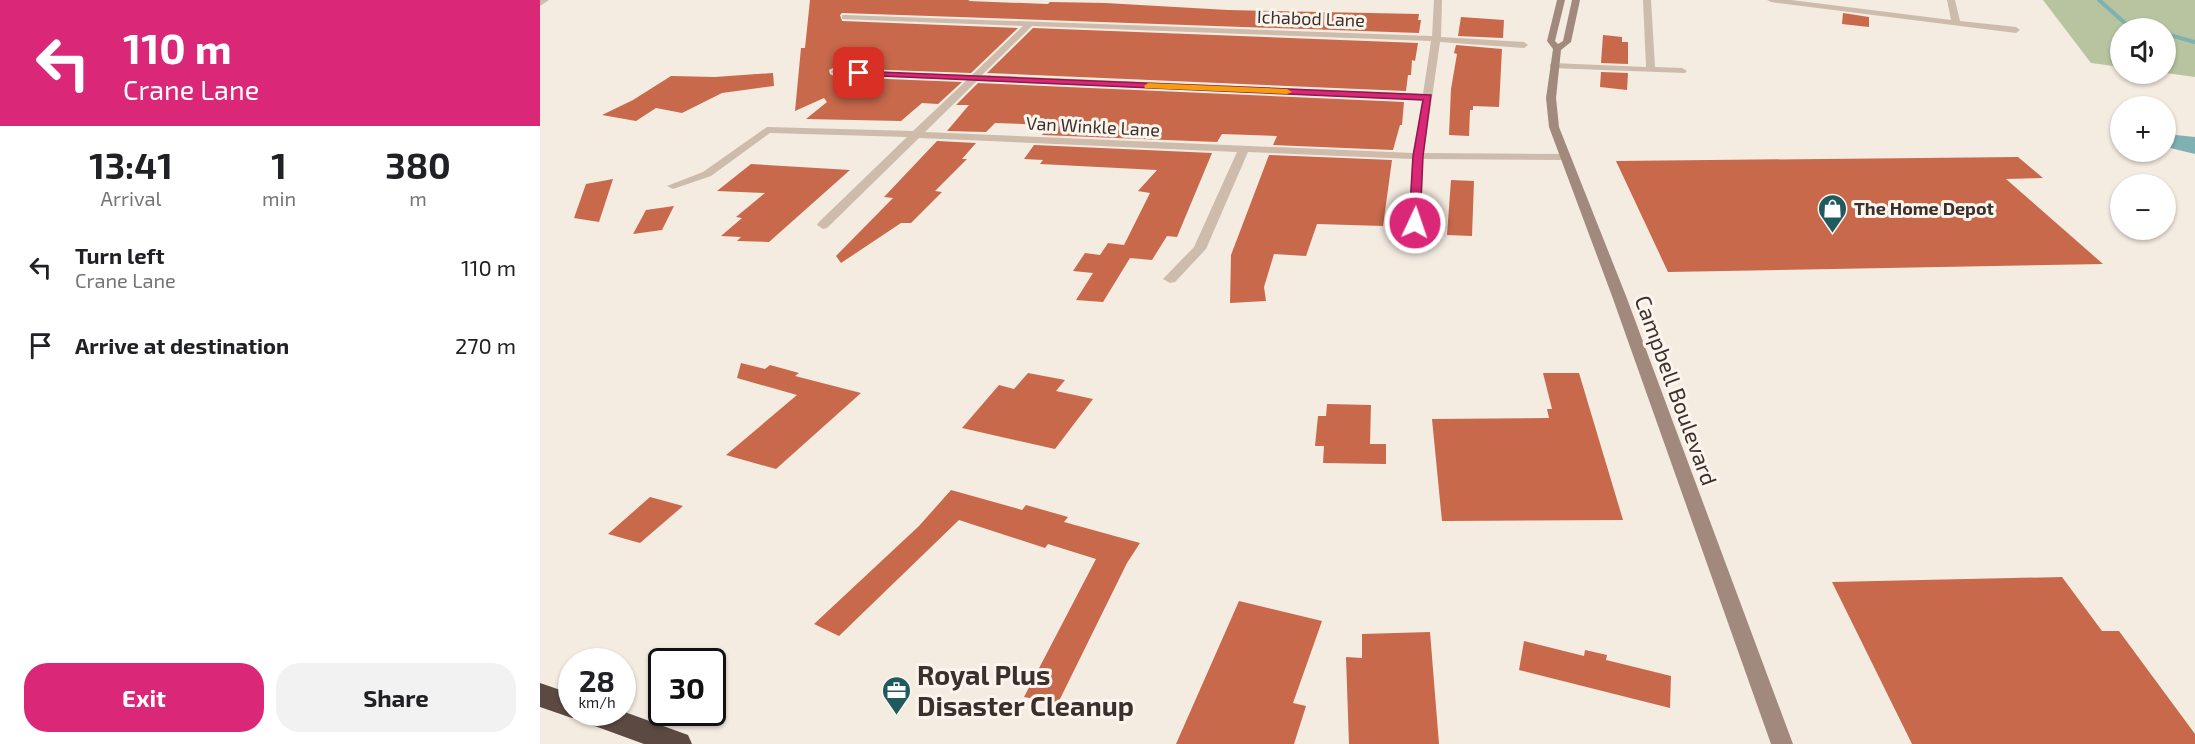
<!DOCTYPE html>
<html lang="en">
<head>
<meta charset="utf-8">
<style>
  :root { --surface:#fff; --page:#f2f2f2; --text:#202124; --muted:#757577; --accent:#db2777 }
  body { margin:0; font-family:"Exo 2",sans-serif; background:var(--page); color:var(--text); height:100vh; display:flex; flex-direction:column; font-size:22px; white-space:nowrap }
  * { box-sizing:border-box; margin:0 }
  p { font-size:20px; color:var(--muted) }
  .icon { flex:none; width:33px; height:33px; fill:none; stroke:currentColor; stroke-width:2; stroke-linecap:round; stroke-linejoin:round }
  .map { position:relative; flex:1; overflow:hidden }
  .details { display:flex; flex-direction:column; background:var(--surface); width:540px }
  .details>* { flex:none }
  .hud { background:#db2777; color:#fff; overflow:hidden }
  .buttons { position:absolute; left:1570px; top:18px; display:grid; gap:12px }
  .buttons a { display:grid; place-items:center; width:66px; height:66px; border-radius:50%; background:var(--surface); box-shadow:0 2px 4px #0004; font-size:30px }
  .speed { position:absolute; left:18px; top:648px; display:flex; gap:12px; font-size:30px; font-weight:700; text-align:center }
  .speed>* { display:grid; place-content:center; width:78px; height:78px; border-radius:50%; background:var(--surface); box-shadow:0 2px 4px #0004; line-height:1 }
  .speed small { font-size:15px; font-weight:400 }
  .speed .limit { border:3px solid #111; border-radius:9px; background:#fff; color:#111 }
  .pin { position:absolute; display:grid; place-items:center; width:51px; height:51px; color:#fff; margin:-26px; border-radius:12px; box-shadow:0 3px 9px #0006 }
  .me { position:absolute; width:66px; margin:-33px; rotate:3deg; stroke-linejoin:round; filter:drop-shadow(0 0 4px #0008) }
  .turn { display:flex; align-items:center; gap:21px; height:126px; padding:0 24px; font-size:27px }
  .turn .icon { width:78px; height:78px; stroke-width:2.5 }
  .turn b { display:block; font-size:42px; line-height:51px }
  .eta { display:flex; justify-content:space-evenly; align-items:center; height:102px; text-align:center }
  .eta b { font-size:36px; font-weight:700; line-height:42px }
  .cta { display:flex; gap:12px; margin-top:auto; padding:12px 24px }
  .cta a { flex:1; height:69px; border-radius:24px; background:var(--accent); color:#fff; font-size:24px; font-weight:700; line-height:69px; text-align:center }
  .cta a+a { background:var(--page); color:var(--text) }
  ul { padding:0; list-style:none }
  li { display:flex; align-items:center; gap:18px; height:78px; padding:0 24px }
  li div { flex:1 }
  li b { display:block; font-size:22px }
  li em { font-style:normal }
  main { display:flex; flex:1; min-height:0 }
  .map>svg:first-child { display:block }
  .green { fill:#b8c4a0 }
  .water { fill:#7fb0b2 }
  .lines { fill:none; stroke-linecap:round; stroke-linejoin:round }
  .stream { stroke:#7fb0b2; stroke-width:4 }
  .building { fill:#c8694b }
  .street { fill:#cdbbac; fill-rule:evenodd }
  .secondary { fill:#a18a7d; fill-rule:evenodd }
  .highway { fill:#5c4a42; fill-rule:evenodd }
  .route { fill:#db2777; stroke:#8e194d; stroke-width:1.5 }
  .slow { fill:#f59e0b }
  .labels { text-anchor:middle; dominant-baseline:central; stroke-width:6; stroke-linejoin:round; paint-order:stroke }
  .far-street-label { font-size:18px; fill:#3b302b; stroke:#fbf5ee }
  .far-poi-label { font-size:18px; font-weight:bold; fill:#3b302b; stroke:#fbf5ee; text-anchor:start }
  .street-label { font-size:22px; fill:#3b302b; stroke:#fbf5ee }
  .near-poi-label { font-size:27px; font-weight:bold; fill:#3b302b; stroke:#fbf5ee; text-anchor:start }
</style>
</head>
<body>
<main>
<section class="details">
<div class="hud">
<div class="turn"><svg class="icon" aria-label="left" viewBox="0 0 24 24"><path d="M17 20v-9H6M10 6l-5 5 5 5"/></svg><div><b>110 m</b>Crane Lane</div></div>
</div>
<div class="eta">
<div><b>13:41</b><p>Arrival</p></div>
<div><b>1</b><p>min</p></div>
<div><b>380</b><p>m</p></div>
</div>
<ul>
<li><svg class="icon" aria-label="left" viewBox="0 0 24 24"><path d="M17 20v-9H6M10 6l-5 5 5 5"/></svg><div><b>Turn left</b><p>Crane Lane</p></div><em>110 m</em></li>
<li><svg class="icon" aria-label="arrive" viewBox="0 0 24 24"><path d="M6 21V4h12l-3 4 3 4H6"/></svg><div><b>Arrive at destination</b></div><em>270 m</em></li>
</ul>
<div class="cta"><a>Exit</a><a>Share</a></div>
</section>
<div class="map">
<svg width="1655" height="744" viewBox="0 0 1655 744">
  <rect width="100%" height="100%" fill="#f4ebe1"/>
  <!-- green -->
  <polygon class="green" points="1503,0 1655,0 1655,77 1626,73 1626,28 1581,28 1581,67 1551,63"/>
  <!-- water -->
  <polygon class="water" points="1626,134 1655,137 1655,154 1626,147"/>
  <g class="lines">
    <!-- stream -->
    <g class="stream">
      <polyline points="1559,0 1586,24 1603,28"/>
      <polyline points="1626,34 1655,42"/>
    </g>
  </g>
  <!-- building -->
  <g class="building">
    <polygon points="270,0 430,0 428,1 508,4 510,2 565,3 688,10 879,14 878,20 881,20 879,33 302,13 300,15 302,21 478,28 431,73 293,68 289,70 290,74 296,77 422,82 398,104 382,103 361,121 266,119 287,102 284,98 255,111 261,48 265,48"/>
    <polygon points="1303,13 1329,17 1329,27 1302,24"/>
    <polygon points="921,17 964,20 963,38 918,36"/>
    <polygon points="493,28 878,43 875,61 872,60 871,75 868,75 866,91 447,73"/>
    <polygon points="1063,35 1082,37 1082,42 1088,42 1088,64 1061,63"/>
    <polygon points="916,45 962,49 959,107 933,106 933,110 930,110 929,136 909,135 911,89 917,54 914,53"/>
    <polygon points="1061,72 1088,73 1087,90 1060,87"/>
    <polygon points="233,73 234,86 182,93 142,113 116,108 96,121 62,115 93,100 131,76 175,77"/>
    <polygon points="438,83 864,102 862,125 860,125 853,150 733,145 737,136 682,134 677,142 502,135 509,125 455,123 446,132 407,131 429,105 416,105"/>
    <polygon points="397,141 436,143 422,159 427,159 395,191 402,192 371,223 361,223 301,263 296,256 353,198 344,197"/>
    <polygon points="494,145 672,153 637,237 627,236 612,260 590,258 563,302 536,300 553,273 533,271 545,253 560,255 568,243 584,245 610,193 598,191 617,170 500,164 503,160 484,159"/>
    <polygon points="729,155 852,160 843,226 777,224 766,256 734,254 724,287 726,301 690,303 691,255"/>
    <polygon points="1478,157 1503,178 1466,179 1563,264 1128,272 1076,161"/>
    <polygon points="211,164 310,170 229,242 197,241 201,237 181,236 202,218 196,217 225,193 177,191"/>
    <polygon points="73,179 59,222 34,218 46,184"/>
    <polygon points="911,180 934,181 932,236 907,235"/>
    <polygon points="134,206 122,230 93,234 106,210"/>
    <polygon points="201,363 225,369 230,365 259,373 255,376 321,393 236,469 186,455 257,395 197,378"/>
    <polygon points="488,373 525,380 516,391 553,399 515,449 422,428 459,385 474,389"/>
    <polygon points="1003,373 1039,373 1083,520 902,521 892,419 1009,418 1007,409 1012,409"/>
    <polygon points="787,404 831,405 830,444 846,444 846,464 783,463 784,446 775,446 778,416 786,416"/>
    <polygon points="411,490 482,510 486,505 528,517 524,522 600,543 587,563 518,703 484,697 556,559 508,544 505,548 419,520 299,636 274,624 379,526"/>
    <polygon points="110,497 143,506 100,543 68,534"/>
    <polygon points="1522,577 1562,631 1579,631 1655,734 1655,744 1372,744 1292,582"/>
    <polygon points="699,601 782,621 753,703 766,706 754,744 636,744"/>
    <polygon points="890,632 899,744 809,744 806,657 822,658 822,634"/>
    <polygon points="984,641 1044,656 1045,650 1067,655 1066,660 1131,676 1130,708 979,670"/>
  </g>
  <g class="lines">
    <!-- street -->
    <g class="street">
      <polygon points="0,0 9,0 0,6"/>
      <path d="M894,0h8l-1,37 83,5 4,3 -4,3 -84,-6 -16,111 141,1 5,3 -5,3 -142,-1 -2,64 -6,4 -6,-4 3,-64 -164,-7 -42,97 -31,33 -5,1 -7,-4 31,-32 43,-95 -318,-14 -92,90 -4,1 -6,-4 2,-3 88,-85 -137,-4 -59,43 -38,13 -6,-3 36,-14 64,-45 146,4 54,-51 -131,-5 -5,-3 2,-2 139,5 51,-49 -181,-7v-4h3l587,21zM492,26l399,15 -8,53 -441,-19zM437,81l445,19 -9,53 -488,-21z"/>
      <polygon points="1103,0 1111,0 1115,67 1142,68 1147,71 1145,73 1010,68 1010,64 1013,63 1106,67"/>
      <polygon points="1227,0 1251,0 1411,20 1407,0 1415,0 1420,21 1476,27 1480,30 1476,33 1231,2"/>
    </g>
    <!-- secondary -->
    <polygon class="secondary" points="1017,0 1025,0 1015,41 1018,44 1023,41 1032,0 1040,0 1031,42 1021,50 1016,98 1019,127 1086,296 1253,744 1231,744 1072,296 1009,127 1006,98 1013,49 1007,41"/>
    <!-- highway -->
    <polygon class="highway" points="0,683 32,694 32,712 82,711 148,735 152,744 104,744 41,721 39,715 32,718 0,707"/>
  </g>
  <!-- route -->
  <polygon class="route" points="316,71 891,95 883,156 880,223 875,226 869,223 873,156 883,100 319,75 314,73"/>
  <!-- slow -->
  <polygon class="slow" points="608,83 747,89 752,92 747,94 605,88 604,86"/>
  <!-- icons -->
  <defs>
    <symbol id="shop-pin" viewBox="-11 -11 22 30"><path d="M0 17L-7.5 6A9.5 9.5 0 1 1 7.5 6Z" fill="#1f5a5e" stroke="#fbf5ee"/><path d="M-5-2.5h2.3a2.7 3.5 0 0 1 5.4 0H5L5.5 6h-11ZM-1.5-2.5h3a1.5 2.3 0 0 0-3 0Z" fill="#fff"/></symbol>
    <symbol id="office-pin" viewBox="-11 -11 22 30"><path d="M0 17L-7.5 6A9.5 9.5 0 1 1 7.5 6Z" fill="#1f5a5e" stroke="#fbf5ee"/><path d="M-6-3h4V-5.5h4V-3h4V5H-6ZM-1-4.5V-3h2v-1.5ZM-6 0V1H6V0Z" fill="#fff"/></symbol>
  </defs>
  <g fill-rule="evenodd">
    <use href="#shop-pin" x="1276" y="192" width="33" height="45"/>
    <use href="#office-pin" x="340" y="674" width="33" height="45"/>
  </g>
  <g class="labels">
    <!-- far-street labels -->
    <g class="far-street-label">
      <text transform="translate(771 18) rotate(2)">Ichabod Lane</text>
      <text transform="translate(553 126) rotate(3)">Van Winkle Lane</text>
    </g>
    <!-- far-poi labels -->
    <g class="far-poi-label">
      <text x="1314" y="208">The Home Depot</text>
    </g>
    <!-- street labels -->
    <g class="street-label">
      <text transform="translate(1137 390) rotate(70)">Campbell Boulevard</text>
    </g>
    <!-- near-poi labels -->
    <g class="near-poi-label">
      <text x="377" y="674">Royal Plus<tspan x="377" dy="31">Disaster Cleanup</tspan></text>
    </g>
  </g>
</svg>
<div class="buttons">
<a><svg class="icon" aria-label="sound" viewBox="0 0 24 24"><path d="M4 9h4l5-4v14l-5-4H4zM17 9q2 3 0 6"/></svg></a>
<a>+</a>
<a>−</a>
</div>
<div class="speed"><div>28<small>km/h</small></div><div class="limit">30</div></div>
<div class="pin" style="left:319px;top:73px;background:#d93025"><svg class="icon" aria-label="arrive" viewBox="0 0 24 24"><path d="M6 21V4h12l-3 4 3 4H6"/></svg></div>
<svg class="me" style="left:875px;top:223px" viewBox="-20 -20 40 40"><circle r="17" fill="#db2777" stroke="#fff" stroke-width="3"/><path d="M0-11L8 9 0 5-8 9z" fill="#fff"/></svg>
</div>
</main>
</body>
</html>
